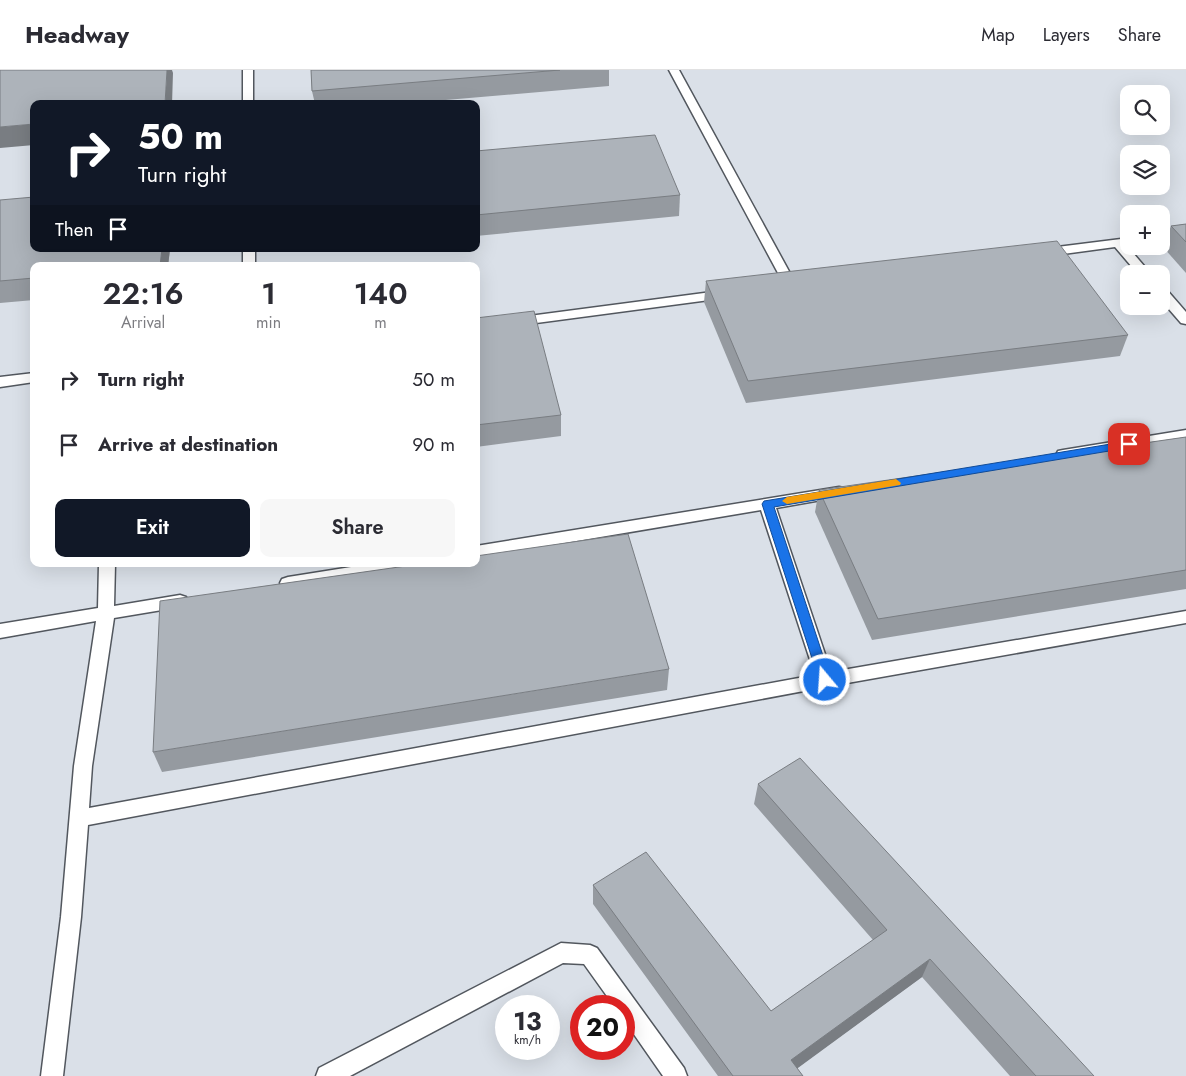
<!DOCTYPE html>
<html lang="en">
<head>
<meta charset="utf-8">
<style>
  :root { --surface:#fff; --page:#f7f7f7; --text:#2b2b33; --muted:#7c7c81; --line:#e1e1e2; --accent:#111827 }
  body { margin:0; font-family:Jost,sans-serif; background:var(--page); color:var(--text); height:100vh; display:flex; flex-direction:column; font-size:19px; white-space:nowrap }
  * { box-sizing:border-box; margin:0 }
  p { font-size:16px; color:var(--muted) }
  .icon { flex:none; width:28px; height:28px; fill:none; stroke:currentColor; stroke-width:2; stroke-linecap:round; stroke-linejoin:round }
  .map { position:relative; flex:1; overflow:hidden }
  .drawer { position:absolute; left:30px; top:192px; width:450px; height:305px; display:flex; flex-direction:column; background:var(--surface); border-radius:10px; box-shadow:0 5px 20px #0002 }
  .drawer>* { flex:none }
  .hud { position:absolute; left:30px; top:30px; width:450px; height:152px; border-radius:10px; box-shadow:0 5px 20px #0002; background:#111827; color:#fff; overflow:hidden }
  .controls { position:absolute; left:1120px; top:15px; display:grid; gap:10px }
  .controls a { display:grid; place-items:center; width:50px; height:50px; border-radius:10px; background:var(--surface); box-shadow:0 5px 20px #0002; font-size:25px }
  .speed { position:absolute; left:495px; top:925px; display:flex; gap:10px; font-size:25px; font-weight:700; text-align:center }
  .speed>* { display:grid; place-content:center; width:65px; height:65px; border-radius:50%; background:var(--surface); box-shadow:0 5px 20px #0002; line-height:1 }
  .speed small { font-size:12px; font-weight:400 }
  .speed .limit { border:8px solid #d22; background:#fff; color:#111 }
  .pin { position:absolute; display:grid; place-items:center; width:42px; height:42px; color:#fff; margin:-21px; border-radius:10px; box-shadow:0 2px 8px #0006 }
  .me { position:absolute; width:55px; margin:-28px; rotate:342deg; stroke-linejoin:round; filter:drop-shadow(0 0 4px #0008) }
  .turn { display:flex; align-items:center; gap:18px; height:105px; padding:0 25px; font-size:22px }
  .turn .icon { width:65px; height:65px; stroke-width:2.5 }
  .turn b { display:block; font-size:35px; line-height:42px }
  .then { display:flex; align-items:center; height:48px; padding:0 25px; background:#0003; gap:10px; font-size:19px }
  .eta { display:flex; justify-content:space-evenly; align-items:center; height:85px; text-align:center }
  .eta b { font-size:30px; font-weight:600; line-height:35px }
  .button { display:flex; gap:10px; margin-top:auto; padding:10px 25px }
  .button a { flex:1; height:58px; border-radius:10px; background:var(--accent); color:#fff; font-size:20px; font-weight:600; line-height:58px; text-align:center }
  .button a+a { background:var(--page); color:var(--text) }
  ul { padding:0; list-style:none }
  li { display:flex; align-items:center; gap:15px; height:65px; padding:0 25px }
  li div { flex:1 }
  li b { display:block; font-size:19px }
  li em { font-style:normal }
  header { display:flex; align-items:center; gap:30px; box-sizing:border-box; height:70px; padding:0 25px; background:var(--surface); border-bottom:1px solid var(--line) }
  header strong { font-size:24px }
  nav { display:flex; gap:28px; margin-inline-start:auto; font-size:18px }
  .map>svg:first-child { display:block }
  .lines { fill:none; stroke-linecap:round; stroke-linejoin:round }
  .service-casing { stroke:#52575e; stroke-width:3 }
  .service { fill:#fff; fill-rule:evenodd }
  .wall { fill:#959aa0 }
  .shaded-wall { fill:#797d82 }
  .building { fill:#adb3ba; stroke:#797d82 }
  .route { fill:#1a73e8; stroke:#114b97 }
  .slow { fill:#f59e0b }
</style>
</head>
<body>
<header>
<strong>Headway</strong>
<nav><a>Map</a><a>Layers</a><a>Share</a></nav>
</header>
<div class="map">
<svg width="1186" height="1006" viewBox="0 0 1186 1006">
  <rect width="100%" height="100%" fill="#dae0e8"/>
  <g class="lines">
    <defs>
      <g id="service">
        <rect x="243" y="0" width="10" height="34"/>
        <polygon points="669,0 679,0 797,216 796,219 786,219 785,216"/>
        <polygon points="1186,160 1186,168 1161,171 1161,163"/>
        <polygon points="1129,168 1127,176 1151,204 1138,204 1115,177 1041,187 1035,183 1041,179"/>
        <rect x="243" y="179" width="12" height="17"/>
        <polygon points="1161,218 1166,219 1186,242 1186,254 1181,253 1161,230"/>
        <polygon points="727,220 734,224 732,227 476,261 476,253"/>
        <polygon points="34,303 34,312 0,317 0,307"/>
        <polygon points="1186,360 1186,370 1063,390 1058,389 1056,385 1058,381 1063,380"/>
        <polygon points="839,417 844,418 847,422 844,426 776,438 831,602 1186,541 1186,553 836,615 88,755 81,847 63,1006 41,1006 61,847 74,696 96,551 0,568 0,554 98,538 99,494 115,494 114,536 180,525 186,527 188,531 186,535 180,537 114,548 92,696 89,738 815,605 761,440 476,488 476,476"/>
        <polygon points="370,494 414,494 412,498 406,500 288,519 282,517 280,513 282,509 288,507"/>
        <polygon points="561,873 590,875 597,878 684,998 687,1006 663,1006 624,950 624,936 614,936 584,894 563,893 350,1006 316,1006 319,998"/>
      </g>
    </defs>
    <!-- service casing -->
    <use href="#service" class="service-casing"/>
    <!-- service -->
    <use href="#service" class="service"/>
  </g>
  <!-- wall -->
  <g class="wall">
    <polygon points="311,0 609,0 609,16 399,34 315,34 312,21"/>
    <polygon points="476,81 680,125 679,146 476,166"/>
    <polygon points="0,130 170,179 168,196 34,196 34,230 0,233"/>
    <polygon points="1186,154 1186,203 1163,177 1171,156"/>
    <polygon points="706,211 1128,265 1120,286 746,333 704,232"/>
    <polygon points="476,248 561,345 561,366 476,377"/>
    <polygon points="1186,367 1186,519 872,570 815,442 819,420"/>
    <polygon points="669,599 667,620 162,702 153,682"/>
    <polygon points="758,714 1094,1006 1010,1006 922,907 797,998 803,1006 718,1006 593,834 593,815 771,941 873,870 754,734"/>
  </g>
  <!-- shaded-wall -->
  <g class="shaded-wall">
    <polygon points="167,0 172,0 173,3 172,34 165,34"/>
    <polygon points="34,54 34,75 0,78 0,57"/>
    <polygon points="162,179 170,179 168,196 160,196"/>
    <polygon points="930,889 922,907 787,1006 791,990"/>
  </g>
  <!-- building -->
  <g class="building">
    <polygon points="0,0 167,0 165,34 34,34 34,54 0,57"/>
    <polygon points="311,0 560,0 312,21"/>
    <polygon points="655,65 680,125 476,145 476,81"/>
    <polygon points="34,127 34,179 162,179 160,196 34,196 34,208 0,211 0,130"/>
    <polygon points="1186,154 1186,172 1171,156"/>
    <polygon points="1057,171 1128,265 748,311 706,211"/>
    <polygon points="534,241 561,345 476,355 476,248"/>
    <polygon points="1186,367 1186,500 878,549 819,420"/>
    <polygon points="628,464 669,599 153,682 160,531 420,494 476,494 476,486"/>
    <polygon points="800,688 1094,1006 1036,1006 930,889 791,990 803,1006 733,1006 593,815 646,782 771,941 887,860 758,714"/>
  </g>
  <!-- route -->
  <polygon class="route" points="1129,371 1134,374 1133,377 774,437 831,610 829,613 820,613 762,434 764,431"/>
  <!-- slow -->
  <polygon class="slow" points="896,409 901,413 900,415 787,434 782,431 787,427"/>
</svg>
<div class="controls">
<a><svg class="icon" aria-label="search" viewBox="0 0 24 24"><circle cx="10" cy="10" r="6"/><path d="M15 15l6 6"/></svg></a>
<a><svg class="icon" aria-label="layers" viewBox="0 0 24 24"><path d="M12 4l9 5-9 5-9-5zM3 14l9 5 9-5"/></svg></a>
<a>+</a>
<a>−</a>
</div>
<div class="speed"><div>13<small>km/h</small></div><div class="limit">20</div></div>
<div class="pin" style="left:1129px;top:374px;background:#d93025"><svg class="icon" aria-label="arrive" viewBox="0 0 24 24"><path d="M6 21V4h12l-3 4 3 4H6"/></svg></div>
<svg class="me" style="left:825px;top:610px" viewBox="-20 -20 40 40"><circle r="17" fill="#1a73e8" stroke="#fff" stroke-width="3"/><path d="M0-11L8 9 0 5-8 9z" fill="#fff"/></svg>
<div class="hud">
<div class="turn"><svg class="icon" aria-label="right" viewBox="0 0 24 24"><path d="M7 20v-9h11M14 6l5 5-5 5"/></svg><div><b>50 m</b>Turn right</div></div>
<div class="then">Then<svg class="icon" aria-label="arrive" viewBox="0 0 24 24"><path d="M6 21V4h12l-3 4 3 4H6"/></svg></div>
</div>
<section class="drawer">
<div class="eta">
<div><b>22:16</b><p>Arrival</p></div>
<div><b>1</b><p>min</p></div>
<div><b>140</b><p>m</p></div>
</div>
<ul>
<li><svg class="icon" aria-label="right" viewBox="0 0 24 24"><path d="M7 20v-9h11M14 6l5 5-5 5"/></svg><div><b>Turn right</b></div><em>50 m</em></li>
<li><svg class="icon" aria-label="arrive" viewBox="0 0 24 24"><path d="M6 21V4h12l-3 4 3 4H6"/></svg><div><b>Arrive at destination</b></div><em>90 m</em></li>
</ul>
<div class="button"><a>Exit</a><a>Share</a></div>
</section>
</div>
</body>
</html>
